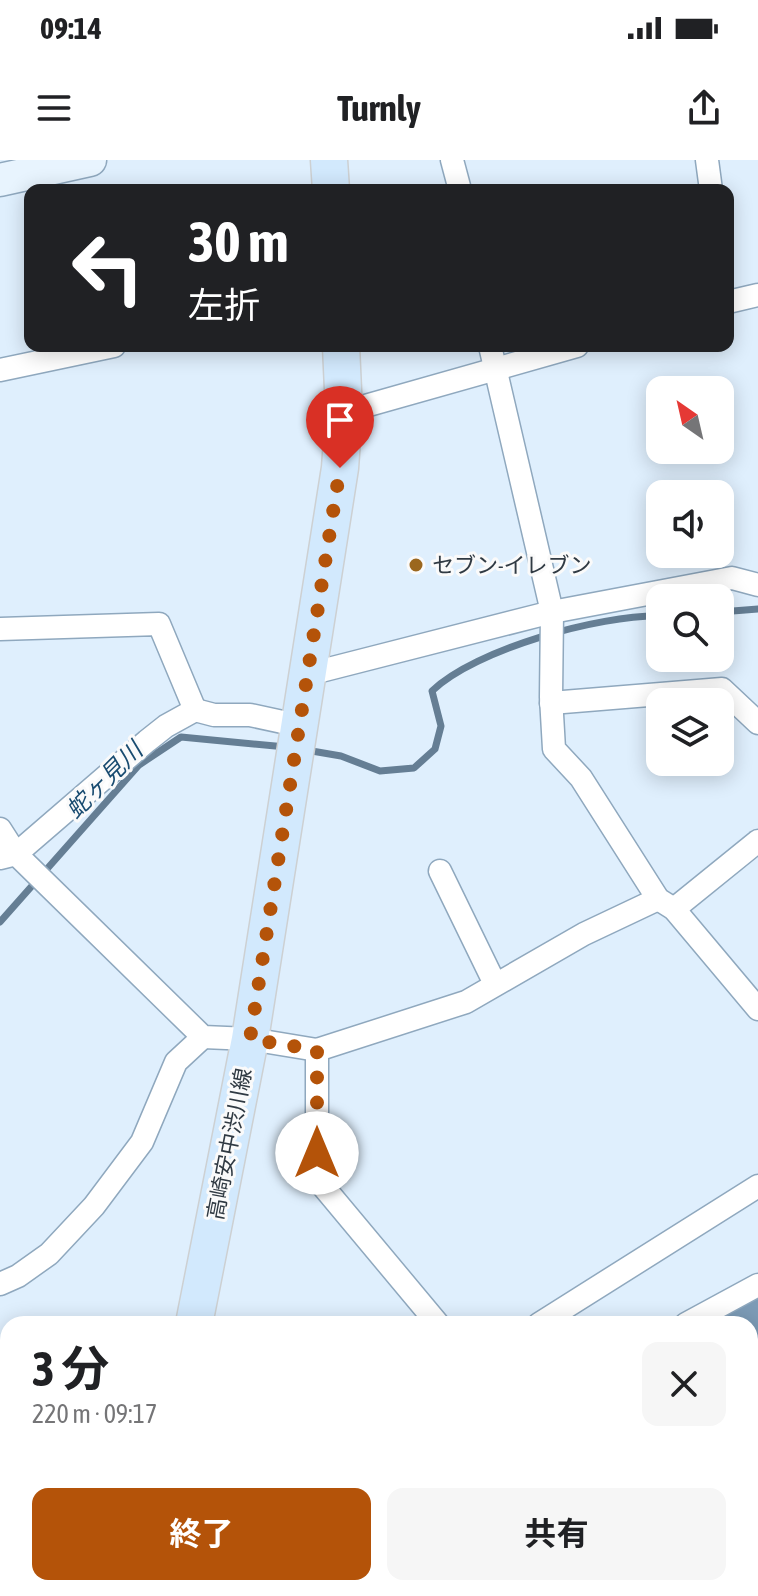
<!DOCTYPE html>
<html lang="ja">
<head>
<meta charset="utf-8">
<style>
  :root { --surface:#fff; --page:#f6f6f6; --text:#202124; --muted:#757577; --accent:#b45309 }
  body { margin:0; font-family:"Asap Condensed","Noto Sans JP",sans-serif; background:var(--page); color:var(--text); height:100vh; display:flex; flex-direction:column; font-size:30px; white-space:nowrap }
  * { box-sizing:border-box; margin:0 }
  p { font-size:26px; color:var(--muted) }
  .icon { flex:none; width:44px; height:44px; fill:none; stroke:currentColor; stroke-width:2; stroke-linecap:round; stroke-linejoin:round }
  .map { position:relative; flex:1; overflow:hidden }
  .sheet { position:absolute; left:0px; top:1156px; width:758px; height:280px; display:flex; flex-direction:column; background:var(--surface); border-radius:24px 24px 0 0; box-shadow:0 4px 20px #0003 }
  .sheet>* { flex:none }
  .top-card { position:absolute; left:24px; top:24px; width:710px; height:168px; border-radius:16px; box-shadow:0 4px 20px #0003; background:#202124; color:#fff; overflow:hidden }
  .needle { width:52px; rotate:326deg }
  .fabs { position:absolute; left:646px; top:216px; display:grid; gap:16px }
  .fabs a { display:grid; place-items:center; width:88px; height:88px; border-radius:16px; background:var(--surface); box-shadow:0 4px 20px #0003; font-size:40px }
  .pin { position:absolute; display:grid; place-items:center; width:68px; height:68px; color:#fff; margin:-82px -34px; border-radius:50% 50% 50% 0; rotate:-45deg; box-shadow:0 0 8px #0007 }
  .pin .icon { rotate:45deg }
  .me { position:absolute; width:88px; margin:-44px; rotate:0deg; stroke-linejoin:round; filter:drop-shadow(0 0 6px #0008) }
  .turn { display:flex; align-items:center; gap:28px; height:168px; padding:0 32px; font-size:36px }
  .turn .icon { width:104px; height:104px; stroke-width:2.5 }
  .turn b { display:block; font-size:56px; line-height:68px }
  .round { display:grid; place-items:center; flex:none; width:84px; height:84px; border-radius:16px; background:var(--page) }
  .head { display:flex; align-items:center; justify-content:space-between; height:136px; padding:0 32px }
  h1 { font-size:48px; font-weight:700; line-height:60px }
  .button { display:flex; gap:16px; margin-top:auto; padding:16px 32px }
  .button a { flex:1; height:92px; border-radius:16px; background:var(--accent); color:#fff; font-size:32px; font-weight:700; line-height:92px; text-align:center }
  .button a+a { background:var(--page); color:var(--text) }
  .status { display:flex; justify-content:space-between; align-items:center; height:56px; padding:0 40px; background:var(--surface); direction:ltr }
  .status svg { height:22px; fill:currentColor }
  header { display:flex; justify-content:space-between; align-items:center; height:104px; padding:0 32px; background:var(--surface); font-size:36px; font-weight:700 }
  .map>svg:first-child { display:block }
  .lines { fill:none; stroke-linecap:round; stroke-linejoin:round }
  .stream { stroke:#657e94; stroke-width:7 }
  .river { stroke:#7c9bb6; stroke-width:40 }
  .minor-casing { stroke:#8fa8be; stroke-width:25 }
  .secondary-casing { stroke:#8fa8be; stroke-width:35 }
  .primary-casing { stroke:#cdd0d2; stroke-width:39 }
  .minor { stroke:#fff; stroke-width:22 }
  .secondary { stroke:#e8f4fe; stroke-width:32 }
  .primary { stroke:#d2e9fd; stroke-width:36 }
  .route { stroke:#b45309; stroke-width:14; stroke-dasharray:0 25.2 }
  .poi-dot { fill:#9b671e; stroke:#fafafa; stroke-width:3 }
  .labels { text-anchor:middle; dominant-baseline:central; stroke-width:6; stroke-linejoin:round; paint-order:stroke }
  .poi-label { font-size:22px; fill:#303a43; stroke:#fafafa; text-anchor:start }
  .street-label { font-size:22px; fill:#303a43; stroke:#fafafa }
  .water-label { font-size:24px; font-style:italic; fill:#184b70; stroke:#fafafa }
</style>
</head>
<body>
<div class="status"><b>09:14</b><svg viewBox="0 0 49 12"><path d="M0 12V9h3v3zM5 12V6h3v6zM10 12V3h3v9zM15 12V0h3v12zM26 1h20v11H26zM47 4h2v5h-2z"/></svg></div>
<header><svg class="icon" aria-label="menu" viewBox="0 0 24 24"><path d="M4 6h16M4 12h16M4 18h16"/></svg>Turnly<svg class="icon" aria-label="share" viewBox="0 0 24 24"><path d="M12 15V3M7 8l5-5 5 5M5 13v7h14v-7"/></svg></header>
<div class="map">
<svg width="758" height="1436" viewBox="0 0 758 1436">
  <rect width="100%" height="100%" fill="#dfeffd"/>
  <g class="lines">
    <!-- stream -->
    <g class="stream">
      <polyline points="720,452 758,449"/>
      <path d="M306,590l35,6 39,15 34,-3 21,-19 6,-23 -9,-35c44,-42 167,-76 228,-75"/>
      <polyline points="0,762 139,605 181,577 286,587"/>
    </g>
    <!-- river -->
    <g class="river">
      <polyline points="742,1164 758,1156"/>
      <polyline points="478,1436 495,1428"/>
    </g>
    <defs>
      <g id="minor">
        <polyline points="452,0 460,30"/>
        <polyline points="707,0 711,30"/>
        <polyline points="728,142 758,135"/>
        <polyline points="490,186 552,452 551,537 554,589 581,618 658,739 674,749 758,849"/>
        <polyline points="0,210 114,186"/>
        <polyline points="344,252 577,186"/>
        <polyline points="0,469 159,464 195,550"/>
        <polyline points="309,514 552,452 732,418 758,425"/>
        <polyline points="551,543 722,529 758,563"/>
        <polyline points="0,669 16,694 203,877 250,879 317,890 466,842 584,774 658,739"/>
        <polyline points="0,698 16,694 147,581 166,566 195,550 214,555 250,555 301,566"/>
        <polyline points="440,711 495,824"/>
        <polyline points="674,749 758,681"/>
        <polyline points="317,890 317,1019 438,1164"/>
        <polyline points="0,1124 18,1116 49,1094 94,1046 142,982 176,902 203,877"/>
        <polyline points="539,1164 758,1026"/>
        <polyline points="686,1164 758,1125"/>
        <polyline points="280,1428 284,1436"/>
        <polyline points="505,1428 509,1436"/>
        <polyline points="412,1436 428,1428"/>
      </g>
      <polyline id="secondary" points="0,20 90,0"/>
      <g id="primary">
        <polyline points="329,0 331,30"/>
        <polyline points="194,1164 250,879 340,308 344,252 341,186"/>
        <polyline points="140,1436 142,1428"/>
      </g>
    </defs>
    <!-- minor casing -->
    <use href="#minor" class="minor-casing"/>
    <!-- secondary casing -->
    <use href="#secondary" class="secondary-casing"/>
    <!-- primary casing -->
    <use href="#primary" class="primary-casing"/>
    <!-- minor -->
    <use href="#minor" class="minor"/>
    <!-- secondary -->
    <use href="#secondary" class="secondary"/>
    <!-- primary -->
    <use href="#primary" class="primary"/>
  </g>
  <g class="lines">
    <!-- route -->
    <polyline class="route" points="317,993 317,890 250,879 340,308"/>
  </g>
  <!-- markers -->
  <circle class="poi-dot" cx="416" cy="405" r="8"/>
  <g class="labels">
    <!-- poi labels -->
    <g class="poi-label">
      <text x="432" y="405">セブン-イレブン</text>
    </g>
    <!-- street labels -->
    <g class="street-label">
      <text transform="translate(229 984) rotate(-79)">高崎安中渋川線</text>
    </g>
    <!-- water labels -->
    <g class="water-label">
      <text transform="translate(104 620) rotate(-45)">蛇ヶ見川</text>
    </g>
  </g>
</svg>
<div class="fabs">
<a><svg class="needle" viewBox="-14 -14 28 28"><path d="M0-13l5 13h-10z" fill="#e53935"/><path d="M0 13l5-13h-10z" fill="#757577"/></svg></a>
<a><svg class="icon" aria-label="sound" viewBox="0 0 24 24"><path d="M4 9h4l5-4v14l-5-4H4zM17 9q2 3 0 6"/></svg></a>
<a><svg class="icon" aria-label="search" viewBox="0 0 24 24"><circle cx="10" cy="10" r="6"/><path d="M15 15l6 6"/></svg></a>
<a><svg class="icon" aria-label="layers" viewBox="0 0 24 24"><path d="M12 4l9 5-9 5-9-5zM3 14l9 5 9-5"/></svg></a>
</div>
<div class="pin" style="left:340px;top:308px;background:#d93025"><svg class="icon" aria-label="arrive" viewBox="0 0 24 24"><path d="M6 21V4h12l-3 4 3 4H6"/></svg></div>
<svg class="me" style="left:317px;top:993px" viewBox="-20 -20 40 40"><circle r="19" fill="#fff"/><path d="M0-13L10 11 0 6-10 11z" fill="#b45309"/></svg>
<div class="top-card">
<div class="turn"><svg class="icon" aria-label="left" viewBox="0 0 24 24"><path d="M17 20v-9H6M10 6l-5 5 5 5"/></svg><div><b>30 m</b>左折</div></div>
</div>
<section class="sheet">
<div class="head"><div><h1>3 分</h1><p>220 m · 09:17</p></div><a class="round"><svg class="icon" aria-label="close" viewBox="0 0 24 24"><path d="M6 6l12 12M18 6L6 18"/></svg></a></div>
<div class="button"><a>終了</a><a>共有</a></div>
</section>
</div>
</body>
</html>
